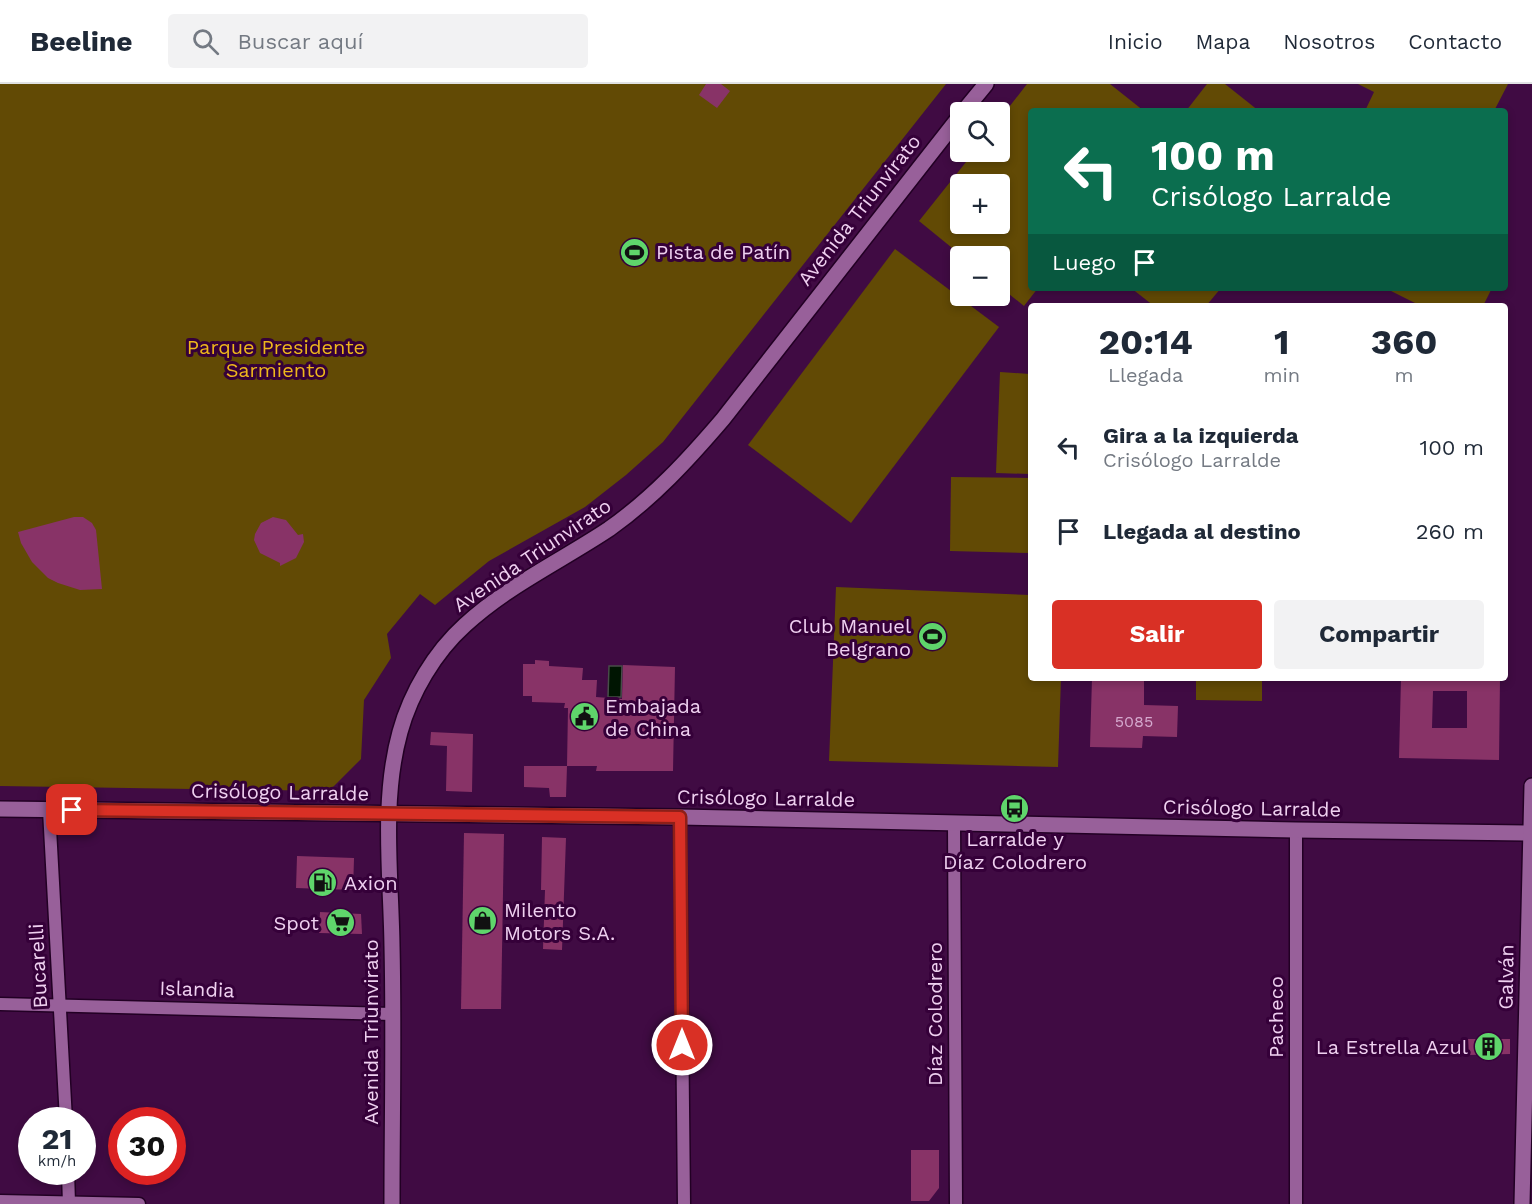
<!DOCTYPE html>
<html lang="es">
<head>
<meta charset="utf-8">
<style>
  :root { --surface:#fff; --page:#f2f2f3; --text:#1f2937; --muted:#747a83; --line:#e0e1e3; --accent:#d93025 }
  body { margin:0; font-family:"Work Sans",sans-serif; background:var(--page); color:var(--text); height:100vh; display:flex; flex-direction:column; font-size:22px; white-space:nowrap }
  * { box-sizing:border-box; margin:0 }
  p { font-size:20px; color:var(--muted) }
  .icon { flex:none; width:33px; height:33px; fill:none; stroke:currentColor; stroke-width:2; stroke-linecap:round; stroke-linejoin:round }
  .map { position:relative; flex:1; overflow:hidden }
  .drawer { position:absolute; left:1028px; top:219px; width:480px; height:378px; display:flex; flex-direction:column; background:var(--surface); border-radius:6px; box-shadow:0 3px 9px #0003 }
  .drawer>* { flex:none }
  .top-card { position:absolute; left:1028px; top:24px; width:480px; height:183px; border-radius:6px; box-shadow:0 3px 9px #0003; background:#0b6e4f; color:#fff; overflow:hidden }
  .buttons { position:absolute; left:950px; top:18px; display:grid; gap:12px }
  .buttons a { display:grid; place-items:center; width:60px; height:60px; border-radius:6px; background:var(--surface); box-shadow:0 3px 9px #0003; font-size:30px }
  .speed { position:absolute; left:18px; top:1023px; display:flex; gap:12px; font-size:30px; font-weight:700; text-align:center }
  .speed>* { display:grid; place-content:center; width:78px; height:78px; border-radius:50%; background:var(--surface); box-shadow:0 3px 9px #0003; line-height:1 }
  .speed small { font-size:15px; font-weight:400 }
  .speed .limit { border:9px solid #d22; background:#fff; color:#111 }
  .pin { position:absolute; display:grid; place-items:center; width:51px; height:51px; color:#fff; margin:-26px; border-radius:12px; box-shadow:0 3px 9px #0006 }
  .me { position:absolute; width:66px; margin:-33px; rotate:0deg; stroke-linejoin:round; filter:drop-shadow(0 0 4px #0008) }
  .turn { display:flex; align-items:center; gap:21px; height:126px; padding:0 24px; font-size:27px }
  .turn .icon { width:78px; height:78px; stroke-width:2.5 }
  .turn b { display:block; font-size:42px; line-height:51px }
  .then { display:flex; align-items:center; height:57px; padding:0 24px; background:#0003; gap:12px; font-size:22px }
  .eta { display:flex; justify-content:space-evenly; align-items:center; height:102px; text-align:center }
  .eta b { font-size:36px; font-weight:700; line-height:42px }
  .button { display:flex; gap:12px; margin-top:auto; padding:12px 24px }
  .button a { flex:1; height:69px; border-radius:6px; background:var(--accent); color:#fff; font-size:24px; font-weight:700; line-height:69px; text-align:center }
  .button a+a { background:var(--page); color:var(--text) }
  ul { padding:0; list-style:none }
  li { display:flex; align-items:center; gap:18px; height:84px; padding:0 24px }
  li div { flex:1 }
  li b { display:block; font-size:22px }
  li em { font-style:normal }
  header { display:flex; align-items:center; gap:36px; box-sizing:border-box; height:84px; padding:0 30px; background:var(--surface); border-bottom:2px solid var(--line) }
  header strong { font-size:28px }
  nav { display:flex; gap:33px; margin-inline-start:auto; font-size:21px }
  .search { width:420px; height:54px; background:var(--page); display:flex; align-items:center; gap:15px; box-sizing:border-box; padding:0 21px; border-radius:6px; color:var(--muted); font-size:22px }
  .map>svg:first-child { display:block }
  .green { fill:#624a05; fill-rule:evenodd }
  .water { fill:#001502; stroke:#484d49; stroke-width:1.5 }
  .building { fill:#883367; fill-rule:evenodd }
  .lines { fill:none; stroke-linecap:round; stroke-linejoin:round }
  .street-casing { stroke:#220024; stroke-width:15 }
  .secondary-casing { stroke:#220024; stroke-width:18 }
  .street { stroke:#98609a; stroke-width:12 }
  .secondary { stroke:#98609a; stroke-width:15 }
  .route-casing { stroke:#8d1f18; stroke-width:15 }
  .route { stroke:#d93025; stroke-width:10 }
  .labels { text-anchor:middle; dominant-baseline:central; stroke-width:6; stroke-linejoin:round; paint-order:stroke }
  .number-label { font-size:16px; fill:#d5a9ce }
  .street-label { font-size:20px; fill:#efd0f0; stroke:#350039 }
  .poi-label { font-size:20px; fill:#efd0f0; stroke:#350039; text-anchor:start }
  .park-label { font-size:20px; fill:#eeb71c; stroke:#350039 }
</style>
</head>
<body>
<header>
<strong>Beeline</strong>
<div class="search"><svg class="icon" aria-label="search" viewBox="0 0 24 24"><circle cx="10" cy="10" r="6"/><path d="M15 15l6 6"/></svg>Buscar aquí</div>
<nav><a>Inicio</a><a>Mapa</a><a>Nosotros</a><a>Contacto</a></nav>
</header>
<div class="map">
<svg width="1532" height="1120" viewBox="0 0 1532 1120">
  <rect width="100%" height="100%" fill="#400b43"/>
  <!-- green -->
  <g class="green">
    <polygon points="0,0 946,0 663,358 626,391 585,423 489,477 435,521 420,510 387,550 391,574 364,616 361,675 329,707 0,702"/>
    <path d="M1027,0h83l34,27h-114v177h8l-14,18 -25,-20v-30h-37l-43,-35 55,-69h25v-32zM960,100h39v40h-39z"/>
    <polygon points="1207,0 1225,0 1259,27 1186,27"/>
    <polygon points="1358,0 1508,0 1494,27 1365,27 1374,8"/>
    <polygon points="895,165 999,243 851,439 748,361"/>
    <polygon points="1131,204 1221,204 1206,222 1154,222"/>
    <polygon points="1385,204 1492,204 1483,222 1421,222"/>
    <polygon points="1000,288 1030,290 1030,390 996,389"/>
    <polygon points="951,393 1030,394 1030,469 950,467"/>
    <polygon points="836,503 1030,511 1030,594 1061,594 1058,683 829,677"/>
    <polygon points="1196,594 1262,594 1262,617 1196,616"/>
  </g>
  <!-- water -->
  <polygon class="water" points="609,582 622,582 621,613 608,613"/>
  <!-- building -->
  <g class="building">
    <polygon points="706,0 721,0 730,7 717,24 699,11"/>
    <polygon points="74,433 83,433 92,439 96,446 102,505 80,506 58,499 48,494 32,478 21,459 18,448"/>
    <polygon points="273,433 286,436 298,451 303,450 304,458 296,474 280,482 280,479 260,469 254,456 255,450 261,439"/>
    <polygon points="535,576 549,577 549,582 583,584 582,596 597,596 596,613 622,615 623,581 675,583 673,687 596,687 597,682 567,682 568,624 564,624 565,619 532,618 532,612 523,612 523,580 535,580"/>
    <polygon points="1092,594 1144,594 1144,621 1178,622 1177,653 1143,652 1142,664 1090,663"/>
    <path d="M1401,594h99l-1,82 -100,-2zM1433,607h34v37h-35z"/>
    <polygon points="431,648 473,650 472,708 446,707 447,662 430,661"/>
    <polygon points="524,682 567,682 566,713 550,713 549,704 524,703"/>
    <polygon points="464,749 504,750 501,925 461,925"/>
    <polygon points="542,753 566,754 562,866 543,865 545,806 541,806"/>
    <polygon points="297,772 354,774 353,806 296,804"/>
    <polygon points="320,828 361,830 362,850 319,849"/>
    <polygon points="1468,955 1510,955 1510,970 1469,971"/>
    <polygon points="911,1066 939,1066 939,1104 929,1117 911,1117"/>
  </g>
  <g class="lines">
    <defs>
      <g id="street">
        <polyline points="49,726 66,1036"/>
        <polyline points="680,733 684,1120"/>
        <polyline points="954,739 956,1120"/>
        <polyline points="0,920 392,930"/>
        <polyline points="68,1088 69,1120"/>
        <polyline points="0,1117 139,1120"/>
        <polyline points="1296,1120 1296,746"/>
      </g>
      <g id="secondary">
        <polyline points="963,28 986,0"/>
        <polyline points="0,725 680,733 1296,746 1532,749"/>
        <path d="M392,1120c0,-86 2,-172 0,-258 -1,-70 -11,-146 8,-214 11,-40 35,-80 65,-107 42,-39 96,-64 144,-96 44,-31 79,-69 114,-110l237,-303"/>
        <polyline points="1522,1120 1532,702"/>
      </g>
    </defs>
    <!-- street casing -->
    <use href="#street" class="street-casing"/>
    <!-- secondary casing -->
    <use href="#secondary" class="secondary-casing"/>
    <!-- street -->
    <use href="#street" class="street"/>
    <!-- secondary -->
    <use href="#secondary" class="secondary"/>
  </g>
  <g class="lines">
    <defs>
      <polyline id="route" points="72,726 680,733 682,961"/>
    </defs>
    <!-- route casing -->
    <use href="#route" class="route-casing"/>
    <!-- route -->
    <use href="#route" class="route"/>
  </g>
  <!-- icons -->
  <defs>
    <symbol id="stadium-disc" viewBox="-11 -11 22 22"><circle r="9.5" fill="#5fd56b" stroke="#350039"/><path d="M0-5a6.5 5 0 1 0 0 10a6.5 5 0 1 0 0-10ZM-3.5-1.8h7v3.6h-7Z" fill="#111"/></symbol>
    <symbol id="civic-disc" viewBox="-11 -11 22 22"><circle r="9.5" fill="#5fd56b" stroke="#350039"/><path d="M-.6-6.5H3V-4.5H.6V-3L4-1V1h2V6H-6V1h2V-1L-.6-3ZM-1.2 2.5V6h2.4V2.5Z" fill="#111"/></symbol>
    <symbol id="bus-disc" viewBox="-11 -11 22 22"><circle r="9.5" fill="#5fd56b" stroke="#350039"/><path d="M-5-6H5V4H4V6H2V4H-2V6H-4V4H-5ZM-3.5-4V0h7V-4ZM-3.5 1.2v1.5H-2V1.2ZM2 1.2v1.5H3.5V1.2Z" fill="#111"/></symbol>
    <symbol id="fuel-disc" viewBox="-11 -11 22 22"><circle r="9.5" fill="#5fd56b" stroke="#350039"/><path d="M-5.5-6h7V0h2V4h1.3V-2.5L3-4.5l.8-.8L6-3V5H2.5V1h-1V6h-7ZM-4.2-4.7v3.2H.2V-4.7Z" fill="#111"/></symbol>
    <symbol id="shop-disc" viewBox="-11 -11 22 22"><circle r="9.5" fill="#5fd56b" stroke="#350039"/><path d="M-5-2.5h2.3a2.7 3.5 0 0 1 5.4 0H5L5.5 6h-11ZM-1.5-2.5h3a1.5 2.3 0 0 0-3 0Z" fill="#111"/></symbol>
    <symbol id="supermarket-disc" viewBox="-11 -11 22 22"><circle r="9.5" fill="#5fd56b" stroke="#350039"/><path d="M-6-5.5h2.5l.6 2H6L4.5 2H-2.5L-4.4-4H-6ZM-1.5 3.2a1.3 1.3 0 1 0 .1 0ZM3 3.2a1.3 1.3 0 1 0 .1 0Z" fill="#111"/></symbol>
    <symbol id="building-disc" viewBox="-11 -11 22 22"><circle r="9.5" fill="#5fd56b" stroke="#350039"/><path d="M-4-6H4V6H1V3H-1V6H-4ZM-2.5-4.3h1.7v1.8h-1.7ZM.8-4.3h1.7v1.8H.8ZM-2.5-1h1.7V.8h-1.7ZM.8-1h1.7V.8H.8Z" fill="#111"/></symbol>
  </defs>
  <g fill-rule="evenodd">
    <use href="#stadium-disc" x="618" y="152" width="33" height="33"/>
    <use href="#stadium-disc" x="916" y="536" width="33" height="33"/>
    <use href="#civic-disc" x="568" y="616" width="33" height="33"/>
    <use href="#bus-disc" x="998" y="708" width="33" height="33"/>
    <use href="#fuel-disc" x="306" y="782" width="33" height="33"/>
    <use href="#shop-disc" x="466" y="820" width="33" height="33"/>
    <use href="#supermarket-disc" x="324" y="822" width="33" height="33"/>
    <use href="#building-disc" x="1472" y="946" width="33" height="33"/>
  </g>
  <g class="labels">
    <!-- number labels -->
    <g class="number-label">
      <text x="1134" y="637">5085</text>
    </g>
    <!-- street labels -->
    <g class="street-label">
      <text transform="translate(859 126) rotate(-52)">Avenida Triunvirato</text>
      <text transform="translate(532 471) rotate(-34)">Avenida Triunvirato</text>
      <text transform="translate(280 708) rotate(1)">Crisólogo Larralde</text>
      <text transform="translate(766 714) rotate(1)">Crisólogo Larralde</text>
      <text transform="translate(1252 724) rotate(1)">Crisólogo Larralde</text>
      <text transform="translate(38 882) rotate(-93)">Bucarelli</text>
      <text transform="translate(1506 893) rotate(-89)">Galván</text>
      <text transform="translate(197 905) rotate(2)">Islandia</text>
      <text transform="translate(935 930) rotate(-90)">Díaz Colodrero</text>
      <text transform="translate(1276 933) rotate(-90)">Pacheco</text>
      <text transform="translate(371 948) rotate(-90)">Avenida Triunvirato</text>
    </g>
    <!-- poi labels -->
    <g class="poi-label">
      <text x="656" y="168">Pista de Patín</text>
      <text x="911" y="542" text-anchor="end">Club Manuel<tspan x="911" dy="23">Belgrano</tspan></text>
      <text x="605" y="622">Embajada<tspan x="605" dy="23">de China</tspan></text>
      <text x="1015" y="755" text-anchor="middle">Larralde y<tspan x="1015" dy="23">Díaz Colodrero</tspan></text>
      <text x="344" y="799">Axion</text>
      <text x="504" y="826">Milento<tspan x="504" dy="23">Motors S.A.</tspan></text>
      <text x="319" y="839" text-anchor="end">Spot</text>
      <text x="1468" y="963" text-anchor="end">La Estrella Azul</text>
    </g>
    <!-- park labels -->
    <g class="park-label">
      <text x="276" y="263">Parque Presidente<tspan x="276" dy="23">Sarmiento</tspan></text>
    </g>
  </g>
</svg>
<div class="buttons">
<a><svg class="icon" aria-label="search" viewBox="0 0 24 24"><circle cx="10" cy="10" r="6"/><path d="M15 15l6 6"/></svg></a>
<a>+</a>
<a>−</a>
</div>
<div class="speed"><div>21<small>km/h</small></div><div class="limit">30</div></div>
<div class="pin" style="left:72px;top:726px;background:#d93025"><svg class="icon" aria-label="arrive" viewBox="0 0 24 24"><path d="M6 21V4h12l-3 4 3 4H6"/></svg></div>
<svg class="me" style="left:682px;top:961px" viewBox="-20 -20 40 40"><circle r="17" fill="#d93025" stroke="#fff" stroke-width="3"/><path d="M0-11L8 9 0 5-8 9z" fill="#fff"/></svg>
<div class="top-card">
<div class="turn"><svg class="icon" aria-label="left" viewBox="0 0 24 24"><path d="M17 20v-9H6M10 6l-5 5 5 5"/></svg><div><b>100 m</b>Crisólogo Larralde</div></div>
<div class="then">Luego<svg class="icon" aria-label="arrive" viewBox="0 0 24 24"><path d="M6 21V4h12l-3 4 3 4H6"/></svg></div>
</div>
<section class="drawer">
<div class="eta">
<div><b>20:14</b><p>Llegada</p></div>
<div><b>1</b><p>min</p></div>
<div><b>360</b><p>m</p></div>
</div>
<ul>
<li><svg class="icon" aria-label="left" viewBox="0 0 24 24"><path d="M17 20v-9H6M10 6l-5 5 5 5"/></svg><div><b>Gira a la izquierda</b><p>Crisólogo Larralde</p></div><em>100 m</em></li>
<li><svg class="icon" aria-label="arrive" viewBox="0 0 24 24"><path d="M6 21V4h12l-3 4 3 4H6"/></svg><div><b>Llegada al destino</b></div><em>260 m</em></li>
</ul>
<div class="button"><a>Salir</a><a>Compartir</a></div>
</section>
</div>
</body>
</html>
